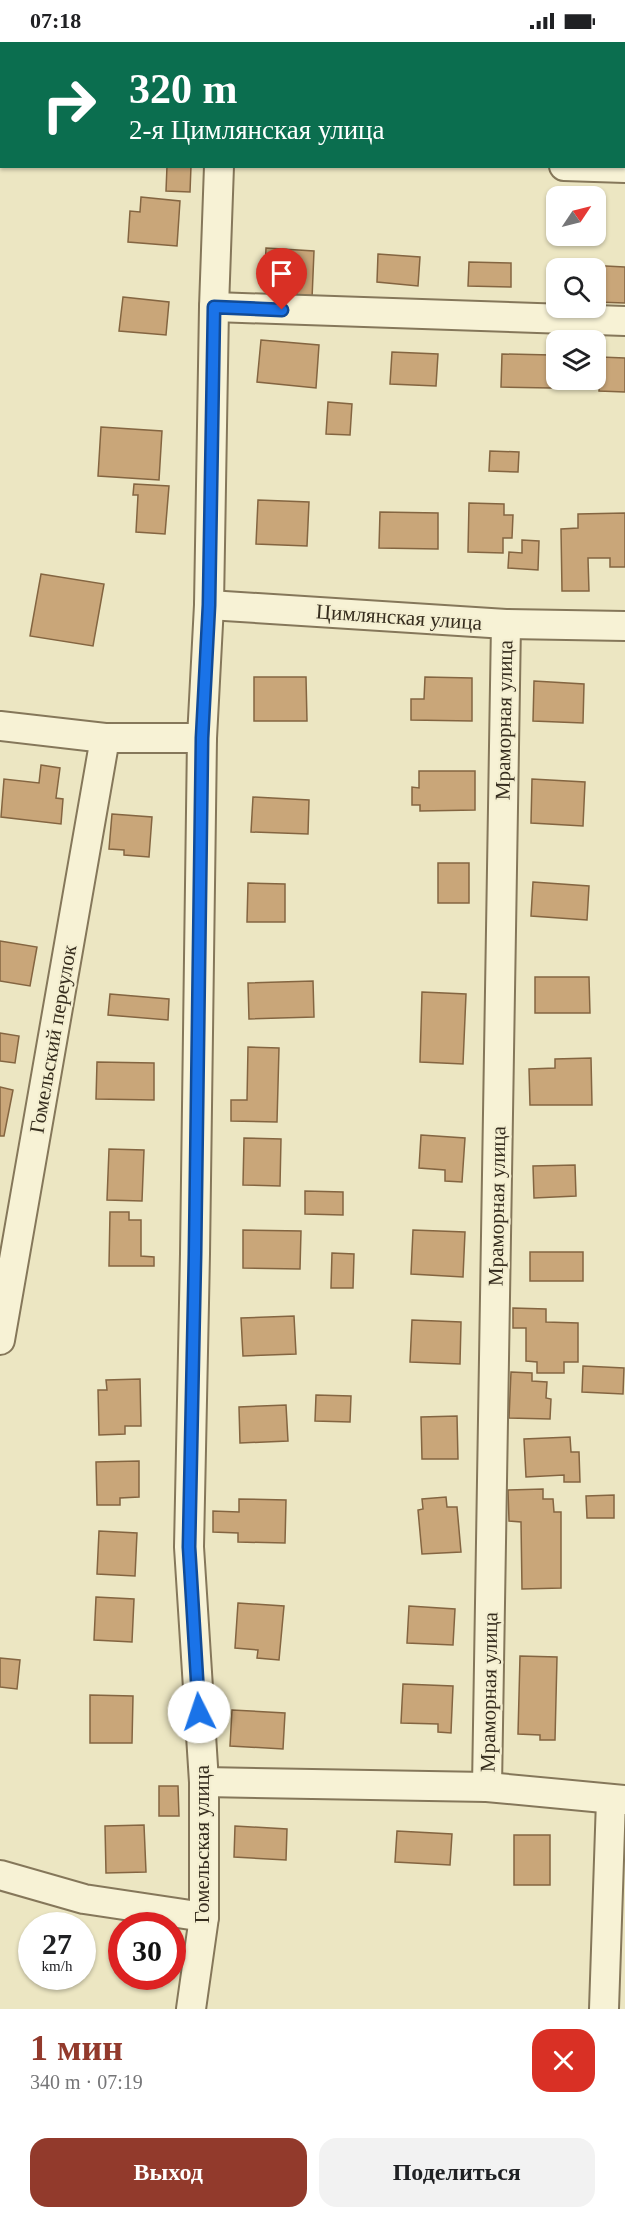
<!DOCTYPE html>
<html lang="ru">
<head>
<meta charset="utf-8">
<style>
  :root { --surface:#fff; --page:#f2f2f2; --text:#202124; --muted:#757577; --accent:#923a2c }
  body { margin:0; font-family:"Times New Roman",serif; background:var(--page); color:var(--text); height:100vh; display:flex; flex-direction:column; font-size:22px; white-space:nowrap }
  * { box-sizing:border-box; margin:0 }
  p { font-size:20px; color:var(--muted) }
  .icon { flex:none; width:33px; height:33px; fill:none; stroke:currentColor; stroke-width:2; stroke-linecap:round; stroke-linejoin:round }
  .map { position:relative; height:1967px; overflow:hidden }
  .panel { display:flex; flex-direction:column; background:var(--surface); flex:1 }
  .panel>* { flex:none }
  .top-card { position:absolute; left:0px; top:0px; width:626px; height:126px; box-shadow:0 2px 4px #0004; background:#0b6e4f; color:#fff; overflow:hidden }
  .needle { width:39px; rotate:55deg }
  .tools { position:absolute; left:546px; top:144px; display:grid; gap:12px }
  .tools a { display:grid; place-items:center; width:60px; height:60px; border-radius:12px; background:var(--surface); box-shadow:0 2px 4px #0004; font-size:30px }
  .speed { position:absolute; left:18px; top:1870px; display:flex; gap:12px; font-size:30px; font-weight:700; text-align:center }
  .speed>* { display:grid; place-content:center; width:78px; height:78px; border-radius:50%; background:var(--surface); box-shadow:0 2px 4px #0004; line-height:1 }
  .speed small { font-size:15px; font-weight:400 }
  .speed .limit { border:9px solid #d22; background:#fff; color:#111 }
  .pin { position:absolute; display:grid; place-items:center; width:51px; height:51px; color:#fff; margin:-62px -26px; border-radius:50% 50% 50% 0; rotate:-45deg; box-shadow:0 0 6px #0007 }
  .pin .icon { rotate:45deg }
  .me { position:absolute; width:66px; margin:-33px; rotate:356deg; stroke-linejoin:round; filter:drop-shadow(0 0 4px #0008) }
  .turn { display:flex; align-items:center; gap:21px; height:126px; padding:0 30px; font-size:27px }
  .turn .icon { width:78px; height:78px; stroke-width:2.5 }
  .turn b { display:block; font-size:42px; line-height:51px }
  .round { display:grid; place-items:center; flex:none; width:63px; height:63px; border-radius:18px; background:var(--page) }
  .head { display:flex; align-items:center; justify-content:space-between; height:102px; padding:0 30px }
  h1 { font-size:36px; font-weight:700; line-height:45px; color:var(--accent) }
  .cta { display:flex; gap:12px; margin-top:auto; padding:12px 30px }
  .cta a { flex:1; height:69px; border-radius:18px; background:var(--accent); color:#fff; font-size:24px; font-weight:700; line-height:69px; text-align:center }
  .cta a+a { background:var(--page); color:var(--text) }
  .status { display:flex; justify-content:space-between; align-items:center; height:42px; padding:0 30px; background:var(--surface); direction:ltr }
  .status svg { height:16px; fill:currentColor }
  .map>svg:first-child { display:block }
  .building { fill:#c9a679; stroke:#846541; stroke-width:1.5 }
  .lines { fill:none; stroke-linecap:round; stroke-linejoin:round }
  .minor-casing { stroke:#85775a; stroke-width:32 }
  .minor { stroke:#f7f2d5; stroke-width:28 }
  .route-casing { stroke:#114b97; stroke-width:15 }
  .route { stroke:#1a73e8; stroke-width:10 }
  .labels { text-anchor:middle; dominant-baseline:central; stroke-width:4.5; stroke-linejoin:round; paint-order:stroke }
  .street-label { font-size:21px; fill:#362d1e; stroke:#f4efd1 }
</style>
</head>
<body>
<div class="status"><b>07:18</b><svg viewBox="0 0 49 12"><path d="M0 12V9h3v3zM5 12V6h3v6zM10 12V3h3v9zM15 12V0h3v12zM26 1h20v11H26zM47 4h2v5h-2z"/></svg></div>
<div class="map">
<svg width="625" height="1967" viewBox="0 0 625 1967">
  <rect width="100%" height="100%" fill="#ece6c2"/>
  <!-- building -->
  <g class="building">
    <rect x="120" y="0" width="59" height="2"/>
    <polygon points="167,124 191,124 190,150 166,149"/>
    <polygon points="141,155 180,159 177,204 128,200 130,169 140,170"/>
    <polygon points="266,206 314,209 312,257 296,256 297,249 264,247"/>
    <polygon points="378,212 420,215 418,244 377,240"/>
    <polygon points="469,220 511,221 511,245 468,244"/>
    <polygon points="586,223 625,225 625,261 596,260 596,226 586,226"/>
    <polygon points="123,255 169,260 166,293 119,289"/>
    <polygon points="261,298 319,303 316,346 257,340"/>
    <polygon points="392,310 438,312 436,344 390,342"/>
    <polygon points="502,312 551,313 551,346 501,345"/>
    <polygon points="600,315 625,316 625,350 599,349"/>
    <polygon points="328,360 352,362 350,393 326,392"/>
    <polygon points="101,385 162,389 159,438 98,434"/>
    <polygon points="490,409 519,410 518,430 489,429"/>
    <polygon points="134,442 169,444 165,492 136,490 138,453 133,453"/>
    <polygon points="258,458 309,460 307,504 256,502"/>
    <polygon points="469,461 504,462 504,473 513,473 512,496 503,496 503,511 468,510"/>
    <polygon points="380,470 438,471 438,507 379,506"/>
    <polygon points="625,471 625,525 610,525 610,516 588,516 589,549 562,549 561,487 578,486 578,472"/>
    <polygon points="522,498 539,499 538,528 508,526 509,510 522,511"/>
    <polygon points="41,532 104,542 93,604 30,594"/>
    <polygon points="254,635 306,635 307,679 254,679"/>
    <polygon points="425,635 472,636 472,679 411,678 411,657 424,657"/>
    <polygon points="534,639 584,642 583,681 533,679"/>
    <polygon points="41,723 60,726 56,756 63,757 61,782 1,775 4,737 39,741"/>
    <polygon points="419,729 475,729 475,768 420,769 420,763 412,763 412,745 419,746"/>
    <polygon points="532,737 585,740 583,784 531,781"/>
    <polygon points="253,755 309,758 308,792 251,790"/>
    <polygon points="112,772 152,775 149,815 124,813 124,808 109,807"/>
    <rect x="438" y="821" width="31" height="40"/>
    <polygon points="533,840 589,844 587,878 531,874"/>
    <polygon points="248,841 285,842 285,880 247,880"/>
    <polygon points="0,899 37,905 30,944 0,939"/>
    <polygon points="535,935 589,935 590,971 535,971"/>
    <polygon points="313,939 314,975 249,977 248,941"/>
    <polygon points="422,950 466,952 463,1022 420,1020"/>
    <polygon points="110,952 169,957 168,978 108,973"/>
    <polygon points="0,991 19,994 15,1021 0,1019"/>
    <polygon points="248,1005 279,1006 277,1080 231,1079 231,1058 247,1058"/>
    <polygon points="591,1016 592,1063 530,1063 529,1027 555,1026 555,1017"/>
    <polygon points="97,1020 154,1021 154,1058 96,1057"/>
    <polygon points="0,1045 13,1048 4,1094 0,1094"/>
    <polygon points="421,1093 465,1096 462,1140 445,1139 445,1128 419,1126"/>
    <polygon points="244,1096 281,1097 280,1144 243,1143"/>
    <polygon points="109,1107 144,1108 142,1159 107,1158"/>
    <polygon points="575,1123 576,1154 534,1156 533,1124"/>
    <polygon points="305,1149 343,1150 343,1173 305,1172"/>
    <polygon points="110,1170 129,1170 129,1178 141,1178 141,1214 154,1215 154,1224 109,1224"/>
    <polygon points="243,1188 301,1189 300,1227 243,1226"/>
    <polygon points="413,1188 465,1190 463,1235 411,1232"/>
    <rect x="530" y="1210" width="53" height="29"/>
    <polygon points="332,1211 354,1212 353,1246 331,1246"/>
    <polygon points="513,1266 546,1267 546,1280 578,1281 578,1320 564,1320 564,1331 537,1331 537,1320 526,1319 526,1286 513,1286"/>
    <polygon points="294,1274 296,1312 243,1314 241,1276"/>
    <polygon points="412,1278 461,1280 460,1322 410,1320"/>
    <polygon points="583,1324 624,1326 623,1352 582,1350"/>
    <polygon points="511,1330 532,1331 532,1339 547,1340 546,1356 551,1357 550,1377 509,1376"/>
    <polygon points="140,1337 141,1384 125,1384 125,1392 99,1393 98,1348 107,1348 106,1338"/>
    <polygon points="316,1353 351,1354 350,1380 315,1379"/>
    <polygon points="286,1363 288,1399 240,1401 239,1365"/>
    <polygon points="457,1374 458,1417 422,1417 421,1375"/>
    <polygon points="570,1395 571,1410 579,1410 580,1440 564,1440 564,1433 526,1435 524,1397"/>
    <polygon points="139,1419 139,1455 120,1456 120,1463 97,1463 96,1420"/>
    <polygon points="543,1447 543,1457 553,1457 554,1470 561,1470 561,1546 522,1547 521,1480 509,1479 508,1448"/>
    <polygon points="614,1453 614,1476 587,1476 586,1454"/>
    <polygon points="446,1455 447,1465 457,1465 461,1510 422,1512 418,1468 423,1467 422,1457"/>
    <polygon points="239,1457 286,1458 285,1501 238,1500 238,1491 213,1490 213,1469 239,1470"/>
    <polygon points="99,1489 137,1491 135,1534 97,1532"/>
    <polygon points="96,1555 134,1557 132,1600 94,1598"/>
    <polygon points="238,1561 284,1564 279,1618 257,1616 258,1608 235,1606"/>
    <polygon points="409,1564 455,1567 453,1603 407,1601"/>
    <polygon points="520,1614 557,1615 555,1698 540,1698 540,1693 518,1692"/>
    <polygon points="0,1616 20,1618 17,1647 0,1645"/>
    <polygon points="403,1642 453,1644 451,1691 438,1690 438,1682 401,1681"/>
    <polygon points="90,1653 133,1654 132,1701 90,1701"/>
    <polygon points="232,1668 285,1671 283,1707 230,1704"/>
    <polygon points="159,1744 178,1744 179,1774 159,1774"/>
    <polygon points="144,1783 146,1830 106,1831 105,1784"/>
    <polygon points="235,1784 287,1787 286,1818 234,1815"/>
    <polygon points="397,1789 452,1792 450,1823 395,1820"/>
    <rect x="514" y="1793" width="36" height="50"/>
    <polygon points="122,1898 122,1915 117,1913"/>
  </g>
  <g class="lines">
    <defs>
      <g id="minor">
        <polyline points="221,2 221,0"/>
        <polyline points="564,124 625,126"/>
        <polyline points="214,265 625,279"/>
        <polyline points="209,563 506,582 625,584"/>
        <polyline points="0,684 105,696 202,696"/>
        <polyline points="0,1298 105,696"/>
        <polyline points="204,1740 487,1745 625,1758"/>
        <polyline points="487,1745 506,582"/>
        <polyline points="0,1833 84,1857 204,1875"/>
        <polyline points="191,1967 204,1875 204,1740 189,1505 195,1212 202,696 209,563 214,265 219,124"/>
        <polyline points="604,1967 611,1758"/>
      </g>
    </defs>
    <!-- minor casing -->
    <use href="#minor" class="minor-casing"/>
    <!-- minor -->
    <use href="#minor" class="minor"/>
  </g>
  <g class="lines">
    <defs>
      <polyline id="route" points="199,1670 189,1505 195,1212 202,696 209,563 214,265 282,268"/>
    </defs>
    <!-- route casing -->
    <use href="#route" class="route-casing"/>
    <!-- route -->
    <use href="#route" class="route"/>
  </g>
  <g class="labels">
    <!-- street labels -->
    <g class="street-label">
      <text transform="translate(399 575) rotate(4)">Цимлянская улица</text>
      <text transform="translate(504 678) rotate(-89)">Мраморная улица</text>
      <text transform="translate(53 997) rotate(-80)">Гомельский переулок</text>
      <text transform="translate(497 1164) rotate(-89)">Мраморная улица</text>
      <text transform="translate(489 1650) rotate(-89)">Мраморная улица</text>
      <text transform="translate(202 1802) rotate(-90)">Гомельская улица</text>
    </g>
  </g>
</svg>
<div class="tools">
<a><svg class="needle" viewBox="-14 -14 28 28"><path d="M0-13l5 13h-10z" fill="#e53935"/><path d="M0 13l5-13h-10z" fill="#757577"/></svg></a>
<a><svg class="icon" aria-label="search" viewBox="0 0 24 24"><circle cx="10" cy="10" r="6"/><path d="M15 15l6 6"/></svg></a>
<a><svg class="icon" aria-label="layers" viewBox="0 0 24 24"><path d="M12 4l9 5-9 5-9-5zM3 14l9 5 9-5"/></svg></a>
</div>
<div class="speed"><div>27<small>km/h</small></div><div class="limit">30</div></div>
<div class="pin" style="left:282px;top:268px;background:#d93025"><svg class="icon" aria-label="arrive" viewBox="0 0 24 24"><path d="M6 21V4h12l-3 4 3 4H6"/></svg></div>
<svg class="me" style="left:199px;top:1670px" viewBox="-20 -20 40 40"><circle r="19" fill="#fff"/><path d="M0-13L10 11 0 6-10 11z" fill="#1a73e8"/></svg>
<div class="top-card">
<div class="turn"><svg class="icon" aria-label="right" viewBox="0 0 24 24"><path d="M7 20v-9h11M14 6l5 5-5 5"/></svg><div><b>320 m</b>2-я Цимлянская улица</div></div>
</div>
</div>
<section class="panel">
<div class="head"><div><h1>1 мин</h1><p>340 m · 07:19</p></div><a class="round" style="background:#d93025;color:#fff"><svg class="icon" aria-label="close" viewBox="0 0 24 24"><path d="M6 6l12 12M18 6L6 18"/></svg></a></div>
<div class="cta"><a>Выход</a><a>Поделиться</a></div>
</section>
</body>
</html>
